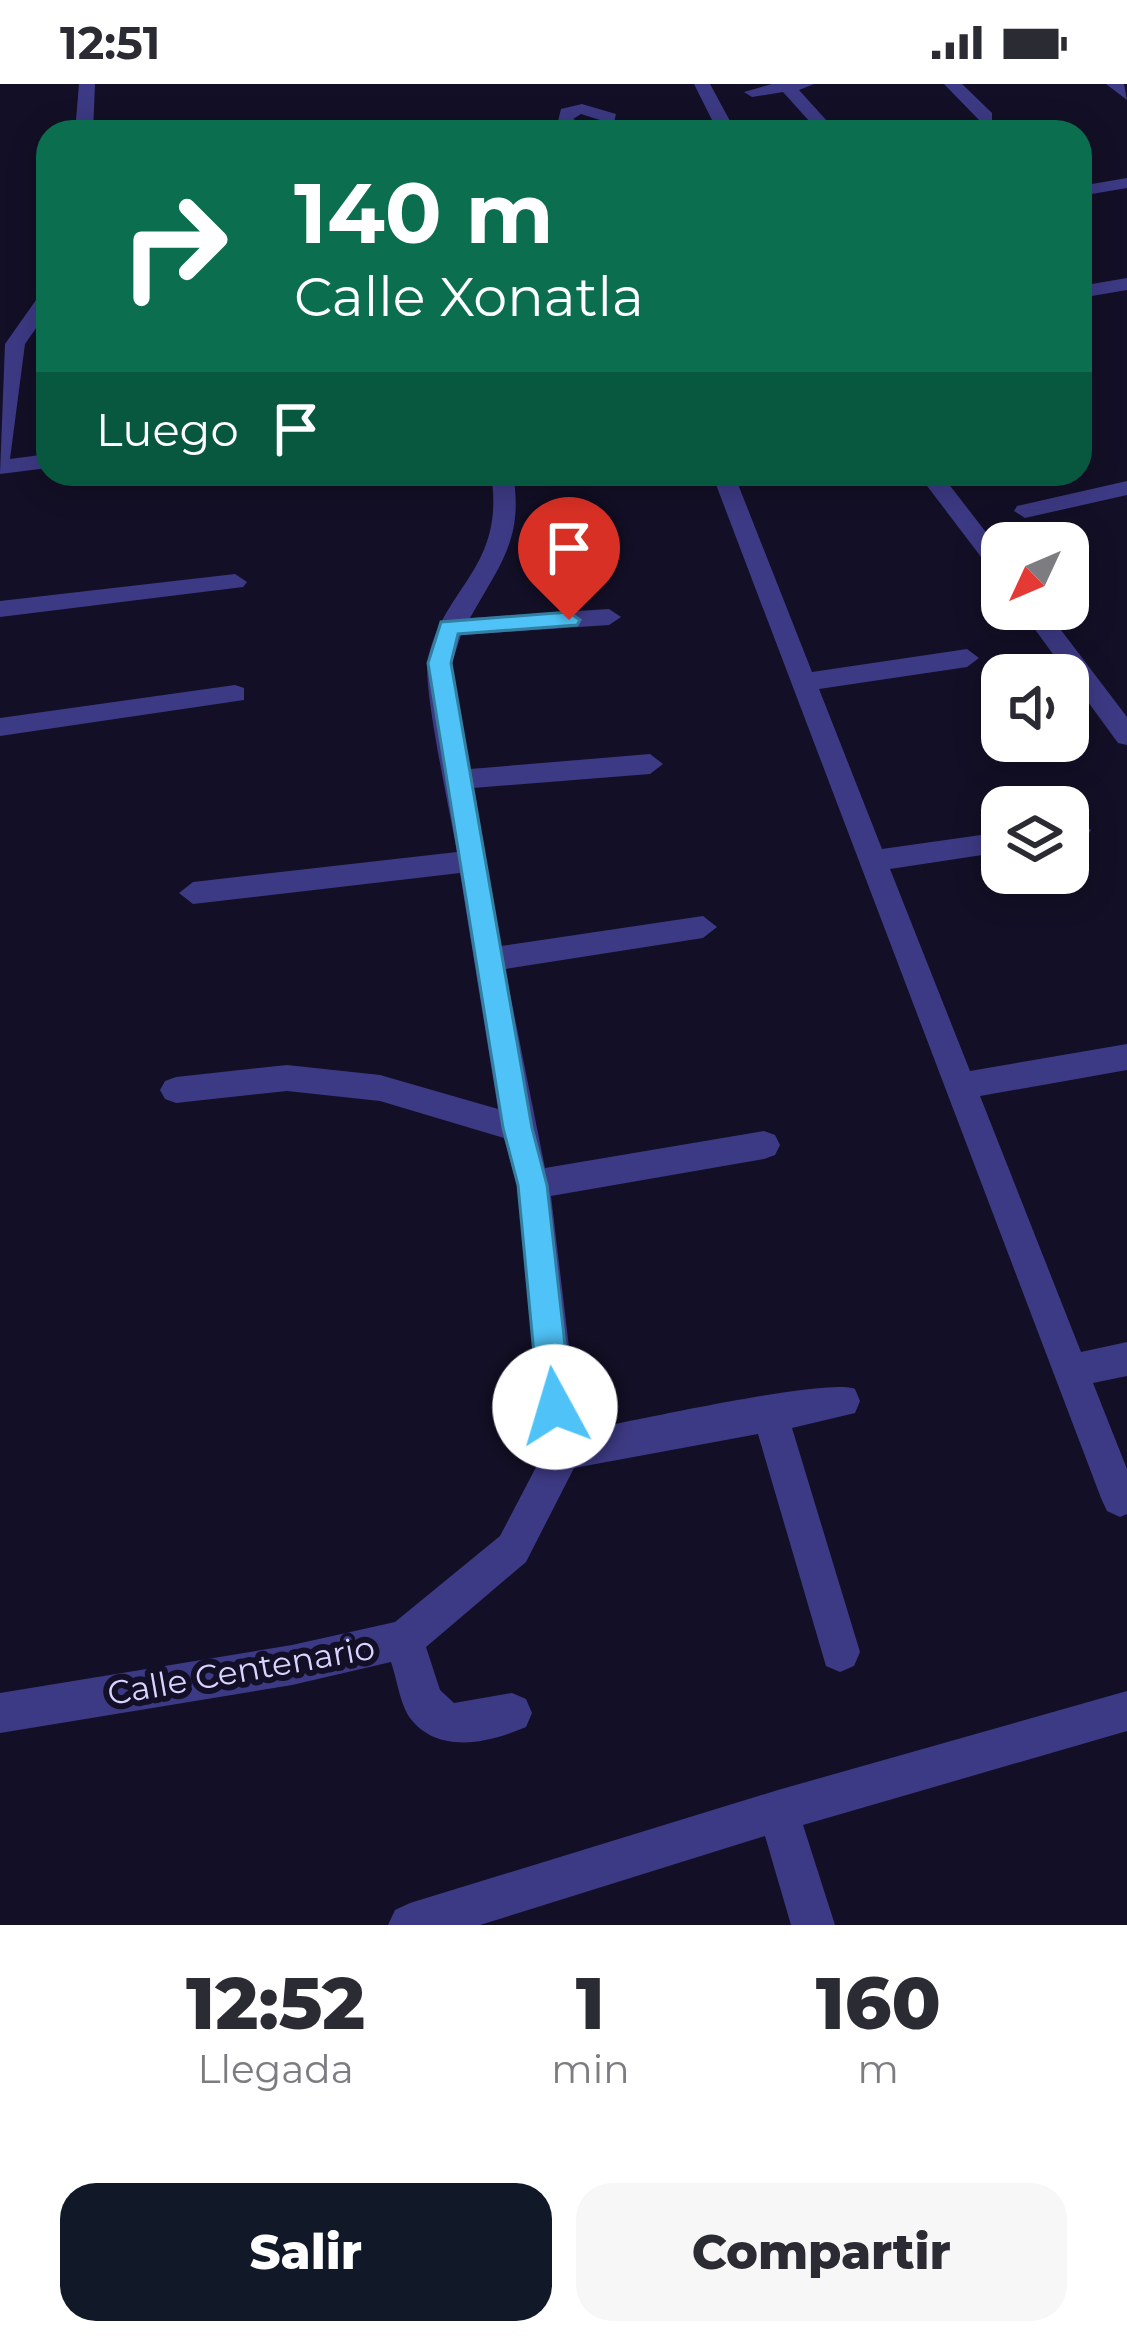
<!DOCTYPE html>
<html lang="es">
<head>
<meta charset="utf-8">
<style>
  :root { --surface:#fff; --page:#f7f7f7; --text:#2b2b33; --muted:#7c7c81; --accent:#111827 }
  body { margin:0; font-family:Montserrat,sans-serif; background:var(--page); color:var(--text); height:100vh; display:flex; flex-direction:column; font-size:45px; white-space:nowrap }
  * { box-sizing:border-box; margin:0 }
  p { font-size:39px; color:var(--muted) }
  .icon { flex:none; width:66px; height:66px; fill:none; stroke:currentColor; stroke-width:2; stroke-linecap:round; stroke-linejoin:round }
  .map { position:relative; height:1841px; overflow:hidden }
  .sheet { display:flex; flex-direction:column; background:var(--surface); flex:1 }
  .sheet>* { flex:none }
  .hud { position:absolute; left:36px; top:36px; width:1056px; height:366px; border-radius:36px; box-shadow:0 6px 30px #0003; background:#0b6e4f; color:#fff; overflow:hidden }
  .needle { width:78px; rotate:226deg }
  .tools { position:absolute; left:981px; top:438px; display:grid; gap:24px }
  .tools a { display:grid; place-items:center; width:108px; height:108px; border-radius:24px; background:var(--surface); box-shadow:0 6px 30px #0003; font-size:60px }
  .pin { position:absolute; display:grid; place-items:center; width:102px; height:102px; color:#fff; margin:-123px -51px; border-radius:50% 50% 50% 0; rotate:-45deg; box-shadow:0 0 12px #0007 }
  .pin .icon { rotate:45deg }
  .me { position:absolute; width:132px; margin:-66px; rotate:354deg; stroke-linejoin:round; filter:drop-shadow(0 0 9px #0008) }
  .turn { display:flex; align-items:center; gap:42px; height:252px; padding:0 60px; font-size:54px }
  .turn .icon { width:156px; height:156px; stroke-width:2.5 }
  .turn b { display:block; font-size:84px; line-height:102px }
  .then { display:flex; align-items:center; height:114px; padding:0 60px; background:#0003; gap:24px; font-size:45px }
  .eta { display:flex; justify-content:space-evenly; align-items:center; height:204px; text-align:center }
  .eta b { font-size:72px; font-weight:800; line-height:84px }
  .cta { display:flex; gap:24px; margin-top:auto; padding:24px 60px }
  .cta a { flex:1; height:138px; border-radius:36px; background:var(--accent); color:#fff; font-size:48px; font-weight:800; line-height:138px; text-align:center }
  .cta a+a { background:var(--page); color:var(--text) }
  .status { display:flex; justify-content:space-between; align-items:center; height:84px; padding:0 60px; background:var(--surface); direction:ltr }
  .status svg { height:33px; fill:currentColor }
  .map>svg:first-child { display:block }
  .lines { fill:none; stroke-linecap:round; stroke-linejoin:round }
  .minor { fill:#3d3a85; fill-rule:evenodd }
  .route { fill:#4fc3f7; stroke:#337fa1; stroke-width:3 }
  .labels { text-anchor:middle; dominant-baseline:central; stroke-width:12; stroke-linejoin:round; paint-order:stroke }
  .street-label { font-size:33px; fill:#d9d4ff; stroke:#130f26 }
</style>
</head>
<body>
<div class="status"><b>12:51</b><svg viewBox="0 0 49 12"><path d="M0 12V9h3v3zM5 12V6h3v6zM10 12V3h3v9zM15 12V0h3v12zM26 1h20v11H26zM47 4h2v5h-2z"/></svg></div>
<div class="map">
<svg width="1127" height="1841" viewBox="0 0 1127 1841">
  <rect width="100%" height="100%" fill="#130f26"/>
  <g class="lines">
    <!-- minor -->
    <g class="minor">
      <polygon points="79,0 95,0 93,48 75,48"/>
      <polygon points="694,0 710,0 736,48 718,48"/>
      <polygon points="772,0 814,0 799,6 837,48 819,48 783,8 752,13 744,8"/>
      <polygon points="944,0 962,0 992,29 992,37 980,37"/>
      <polygon points="1106,0 1124,0 1127,16"/>
      <path d="M582,20l34,10 -4,17 -36,1 -19,-7 4,-16zM581,30l19,6 -10,6 -17,-7z"/>
      <polygon points="301,40 307,41 308,48 246,48 255,43"/>
      <polygon points="1127,94 1127,104 1080,112 1080,102"/>
      <polygon points="1127,194 1127,206 1080,214 1080,202"/>
      <polygon points="48,207 48,227 25,260 10,375 48,370 48,384 0,390 5,260 41,209"/>
      <path d="M491,390h22c11,65 -13,90 -43,144l139,-9 12,8 -12,8 -148,10 -9,28 18,106 180,-15 13,10 -13,10 -177,14 28,158 202,-30 14,11 -14,11 -198,31 40,199 219,-37 11,4 5,10 -5,10 -11,4 -213,37 28,235c46,-8 248,-54 276,-42l5,12 -5,12 -63,15 68,224 -6,14 -14,6 -14,-6 -68,-232 -184,34 -48,94 -100,85 14,43 14,13 58,-10 14,6 6,14 -6,14c-37,16 -88,28 -116,-9 -10,-14 -13,-39 -19,-56l-99,23 -292,48v-40l292,-48 103,-23 105,-86 45,-86 -28,-265 -13,-47 -124,-37 -93,-10 -111,12 -11,-4 -5,-9 5,-9 11,-4 111,-12 93,10 118,34 -38,-236 -267,31 -14,-11 14,-11 264,-30c-6,-36 -35,-166 -29,-193 16,-73 78,-91 63,-185z"/>
      <polygon points="712,390 734,390 812,588 967,565 979,574 967,583 819,605 882,765 1002,748 1002,768 890,785 970,987 1127,960 1127,986 980,1012 1081,1268 1127,1258 1127,1292 1093,1299 1127,1385 1127,1430 1120,1433 1107,1427 1101,1414"/>
      <polygon points="918,390 941,390 1002,469 1002,493 994,490"/>
      <polygon points="1127,397 1127,411 1025,434 1014,427 1017,422"/>
      <polygon points="235,490 247,498 243,503 0,533 0,517"/>
      <polygon points="1020,525 1045,525 1127,633 1127,661 1118,659"/>
      <polygon points="235,601 244,604 244,616 0,652 0,634"/>
      <polygon points="1077,736 1091,746 1087,753 1068,757 1068,737"/>
      <polygon points="1127,1607 1127,1647 803,1741 835,1841 791,1841 765,1752 480,1841 388,1841 395,1826 410,1819 778,1706"/>
    </g>
  </g>
  <!-- route -->
  <polygon class="route" points="569,528 580,536 577,541 458,550 451,579 532,1044 547,1101 572,1323 567,1334 555,1339 544,1334 539,1323 518,1101 503,1044 428,579 441,538"/>
  <g class="labels">
    <!-- street labels -->
    <g class="street-label">
      <text transform="translate(241 1586) rotate(-10)">Calle Centenario</text>
    </g>
  </g>
</svg>
<div class="tools">
<a><svg class="needle" viewBox="-14 -14 28 28"><path d="M0-13l5 13h-10z" fill="#e53935"/><path d="M0 13l5-13h-10z" fill="#7c7c81"/></svg></a>
<a><svg class="icon" aria-label="sound" viewBox="0 0 24 24"><path d="M4 9h4l5-4v14l-5-4H4zM17 9q2 3 0 6"/></svg></a>
<a><svg class="icon" aria-label="layers" viewBox="0 0 24 24"><path d="M12 4l9 5-9 5-9-5zM3 14l9 5 9-5"/></svg></a>
</div>
<div class="pin" style="left:569px;top:536px;background:#d93025"><svg class="icon" aria-label="arrive" viewBox="0 0 24 24"><path d="M6 21V4h12l-3 4 3 4H6"/></svg></div>
<svg class="me" style="left:555px;top:1323px" viewBox="-20 -20 40 40"><circle r="19" fill="#fff"/><path d="M0-13L10 11 0 6-10 11z" fill="#4fc3f7"/></svg>
<div class="hud">
<div class="turn"><svg class="icon" aria-label="right" viewBox="0 0 24 24"><path d="M7 20v-9h11M14 6l5 5-5 5"/></svg><div><b>140 m</b>Calle Xonatla</div></div>
<div class="then">Luego<svg class="icon" aria-label="arrive" viewBox="0 0 24 24"><path d="M6 21V4h12l-3 4 3 4H6"/></svg></div>
</div>
</div>
<section class="sheet">
<div class="eta">
<div><b>12:52</b><p>Llegada</p></div>
<div><b>1</b><p>min</p></div>
<div><b>160</b><p>m</p></div>
</div>
<div class="cta"><a>Salir</a><a>Compartir</a></div>
</section>
</body>
</html>
